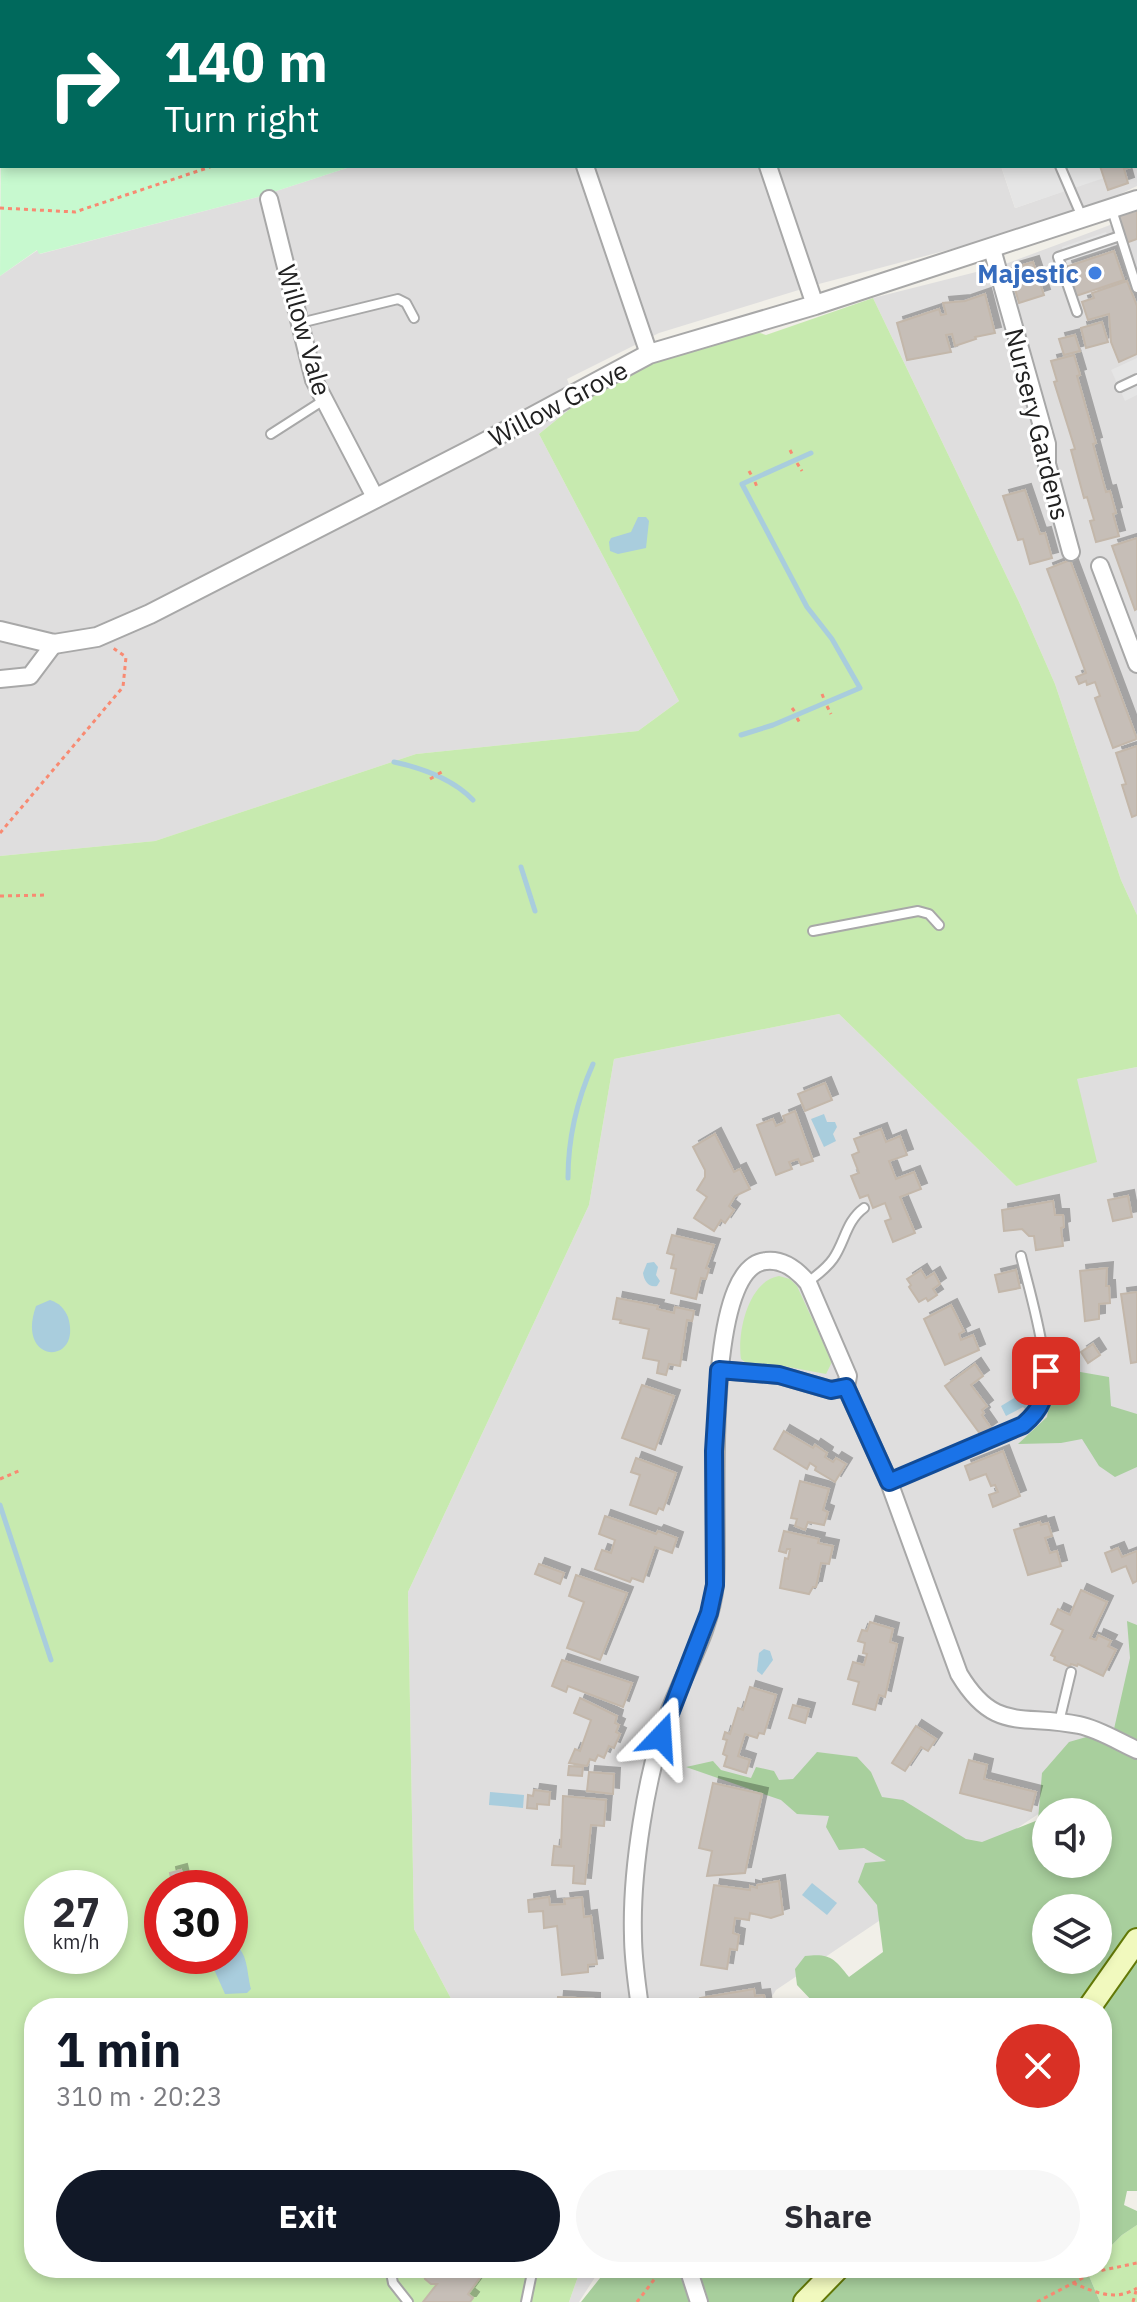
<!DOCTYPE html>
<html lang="en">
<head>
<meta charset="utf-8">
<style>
  :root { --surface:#fff; --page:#f7f7f7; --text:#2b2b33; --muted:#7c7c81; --accent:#111827 }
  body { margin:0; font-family:"IBM Plex Sans",sans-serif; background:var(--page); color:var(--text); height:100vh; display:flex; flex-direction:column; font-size:30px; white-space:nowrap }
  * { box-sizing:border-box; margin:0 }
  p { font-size:26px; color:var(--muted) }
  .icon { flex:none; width:44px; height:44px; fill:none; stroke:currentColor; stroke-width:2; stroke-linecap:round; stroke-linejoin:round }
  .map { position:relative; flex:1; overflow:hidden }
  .sheet { position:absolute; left:24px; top:1998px; width:1088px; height:280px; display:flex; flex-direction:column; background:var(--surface); border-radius:32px; box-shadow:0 4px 12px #0003 }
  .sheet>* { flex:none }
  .banner { position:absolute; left:0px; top:0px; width:1138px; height:168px; box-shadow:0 4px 12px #0003; background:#00695c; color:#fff; overflow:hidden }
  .buttons { position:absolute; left:1032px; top:1798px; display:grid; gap:16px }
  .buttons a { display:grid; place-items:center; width:80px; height:80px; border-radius:50%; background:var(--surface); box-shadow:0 4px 12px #0003; font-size:40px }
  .speed { position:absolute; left:24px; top:1870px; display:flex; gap:16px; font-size:40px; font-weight:700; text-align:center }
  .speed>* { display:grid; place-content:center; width:104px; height:104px; border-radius:50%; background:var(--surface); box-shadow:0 4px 12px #0003; line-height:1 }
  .speed small { font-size:20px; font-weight:400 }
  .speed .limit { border:12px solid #d22; background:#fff; color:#111 }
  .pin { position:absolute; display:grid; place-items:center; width:68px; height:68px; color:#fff; margin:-34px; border-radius:16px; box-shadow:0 4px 12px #0006 }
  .me { position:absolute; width:88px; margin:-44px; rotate:20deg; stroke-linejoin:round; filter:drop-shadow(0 0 6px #0008) }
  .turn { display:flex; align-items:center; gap:28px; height:168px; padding:0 32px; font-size:36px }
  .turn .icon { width:104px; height:104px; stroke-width:2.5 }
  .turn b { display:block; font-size:56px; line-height:68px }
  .round { display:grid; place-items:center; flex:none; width:84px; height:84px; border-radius:42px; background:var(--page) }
  .summary { display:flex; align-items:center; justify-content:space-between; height:136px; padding:0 32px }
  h1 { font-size:48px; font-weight:700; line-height:60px; color:var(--accent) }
  .action { display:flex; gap:16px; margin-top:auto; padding:16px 32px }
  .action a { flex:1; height:92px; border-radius:48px; background:var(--accent); color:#fff; font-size:32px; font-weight:700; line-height:92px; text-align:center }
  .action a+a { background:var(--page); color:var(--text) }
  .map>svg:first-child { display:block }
  .residential { fill:#dfdede }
  .grass { fill:#c7eaaf; fill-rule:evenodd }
  .forest { fill:#a8cf9d; fill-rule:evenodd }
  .park { fill:#c7f9cf }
  .parking { fill:#e5e5e5 }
  .water { fill:#a9cddd }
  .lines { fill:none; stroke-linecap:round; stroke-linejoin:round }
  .stream { stroke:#a9cddd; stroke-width:5 }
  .building { fill:#c6beb7; stroke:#c3b7aa; stroke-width:2; filter:url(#shadow) }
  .service-casing { stroke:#a8a8a8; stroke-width:12 }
  .minor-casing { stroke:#a8a8a8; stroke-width:20 }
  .tertiary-casing { stroke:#a8a8a8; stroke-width:22 }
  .secondary-casing { stroke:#637907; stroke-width:26 }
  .path { stroke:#f88a72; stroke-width:3; stroke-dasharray:4 4; stroke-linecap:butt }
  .service { stroke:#fff; stroke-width:8 }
  .minor { stroke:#fff; stroke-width:16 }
  .tertiary { stroke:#fff; stroke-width:18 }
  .secondary { stroke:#f1f9be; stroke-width:22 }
  .route-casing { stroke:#114b97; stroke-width:20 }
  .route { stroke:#1a73e8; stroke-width:14 }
  .shop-dot { fill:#3f7fe0; stroke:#fff; stroke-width:3 }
  .labels { text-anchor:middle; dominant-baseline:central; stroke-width:6; stroke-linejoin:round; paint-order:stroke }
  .shop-label { font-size:26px; font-weight:bold; fill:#366cbe; stroke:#fff; text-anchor:end }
  .street-label { font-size:26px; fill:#212121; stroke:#fff }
</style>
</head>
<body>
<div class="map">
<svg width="1137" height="2302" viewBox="0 0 1137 2302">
  <defs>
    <filter id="shadow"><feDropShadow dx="6" dy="-6" stdDeviation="0" flood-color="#0004"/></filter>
  </defs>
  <rect width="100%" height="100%" fill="#f1efe8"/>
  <!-- residential -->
  <g class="residential">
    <polygon points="541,0 974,0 975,2 541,2"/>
    <polygon points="1137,125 1137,186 1116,196 1001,236 815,285 659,333 567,379 576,404 539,434 679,701 638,731 416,754 155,841 0,856 0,276 38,250 40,254 258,197 353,166 1001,166 1015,208 1104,177 1099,166 1136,166"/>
    <polygon points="1137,215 1137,915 1121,880 1055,684 1019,602 873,298 1000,266"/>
    <polygon points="839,1014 1016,1186 1077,1079 1137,1067 1137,1748 776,1990 765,2008 456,2008 414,1929 408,1592 589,1205 614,1059"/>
    <polygon points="581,2268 601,2268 579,2302 569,2302"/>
  </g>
  <!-- grass -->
  <g class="grass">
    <path d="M873,298l146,304 36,82 66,196 16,35v152l-60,12 20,83 -81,24 -177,-172 -225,45 -25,146 -181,387 6,337 42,79h-422v260h547l-12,34h-569v-1446l155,-15 261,-87 222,-23 41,-30 -140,-267 37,-30 79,-42 99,-31 12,4zM42,1888h68v68h-68zM162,1888h68v68h-68z"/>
    <path d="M779,1276l11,3 7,7 35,76 -6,12 -48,-9 -28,1 -9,-7c-4,-26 7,-78 38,-83z"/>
    <polygon points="1137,2225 1137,2302 1100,2302 1087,2271 1090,2268 1102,2268 1102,2255 1122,2235"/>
  </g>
  <!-- forest -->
  <g class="forest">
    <polygon points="1069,1370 1109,1377 1111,1406 1137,1414 1137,1467 1115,1477 1099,1466 1082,1439 1061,1443 1018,1444 1047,1417 1054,1377"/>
    <path d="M1127,1621l10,4v566h-10l-3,14 13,6v14l-15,10 -20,20v-247h-291l3,-5 -17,-18 -2,-16 10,-13c25,-3 29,2 44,21l34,-25 -6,-47 -19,-23 7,-19 21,-2 -22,-13 -25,2 -13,-23 3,-11 -32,-2 -16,-14 -95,-33 27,-6 8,9 30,8 5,-11 18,4 5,9 14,-1 24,-27 40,5 14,15 11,25 21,3 63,39 16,3 56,-22 4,-47 27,-31 45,-13 16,-71zM1046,1812h52v52h-52zM1046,1908h52v52h-52z"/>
    <polygon points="608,2268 1090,2268 1087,2271 1100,2302 581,2302"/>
  </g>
  <!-- park -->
  <g class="park">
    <polygon points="37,0 541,0 28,2"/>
    <polygon points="2,8 2,166 353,166 258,197 39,254 37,250 0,276"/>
  </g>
  <!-- parking -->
  <g class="parking">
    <polygon points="1001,166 1099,166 1104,178 1015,208"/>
    <polygon points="1106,232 1111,249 1067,263 1062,247"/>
    <polygon points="1137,358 1137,395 1125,401 1111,370"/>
  </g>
  <!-- water -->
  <g class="water">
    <polygon points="638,517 646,517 649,521 646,548 618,554 610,551 609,542 611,538 631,532"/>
    <polygon points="824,1114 827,1122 835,1122 837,1127 833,1134 836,1141 824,1147 811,1119"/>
    <path d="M654,1262l4,5 -2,8 4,6 -3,5c-8,2 -13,-5 -14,-13l4,-10z"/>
    <path d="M50,1300c9,3 14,8 18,17 15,49 -53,48 -32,-11z"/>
    <polygon points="1021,1394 1029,1407 1025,1409 1023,1407 1006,1416 1001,1406"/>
    <polygon points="764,1649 770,1651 773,1660 762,1675 757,1671 759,1653"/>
    <polygon points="490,1792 524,1795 523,1808 489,1805"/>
    <polygon points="812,1883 837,1903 827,1915 802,1895"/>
    <path d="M230,1941c19,10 16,29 21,48l-4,4 -22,1 -17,-38h22z"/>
  </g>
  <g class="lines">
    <!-- stream -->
    <g class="stream">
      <polyline points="741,735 773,725 860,688 832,639 807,607 742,484 811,453"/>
      <path d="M394,762c28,6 58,16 79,38"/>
      <polyline points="521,867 535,911"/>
      <path d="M568,1178c0,-40 9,-78 25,-114"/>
      <polyline points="0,1505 51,1660"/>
    </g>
  </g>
  <!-- building -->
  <g class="building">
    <polygon points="1008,0 1123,0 1124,2 1009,2"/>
    <polygon points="1136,29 1137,31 1136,107"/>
    <polygon points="1100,166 1134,166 1124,169 1128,183 1108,190"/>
    <polygon points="1137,208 1137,239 1126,243 1117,211"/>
    <polygon points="1114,251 1124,280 1076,296 1066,267"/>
    <polygon points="1033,262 1044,295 1019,303 1009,269"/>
    <polygon points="1127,281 1137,306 1137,354 1119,362 1111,342 1109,314 1088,320 1082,302 1094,298 1092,293"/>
    <polygon points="985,294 995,333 975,337 976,339 955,346 952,334 946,335 951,352 907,360 897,323 939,309 941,315 946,314 943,303 965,301"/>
    <polygon points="1102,322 1108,342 1086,348 1081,328"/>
    <polygon points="1075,335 1080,351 1064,355 1059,339"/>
    <polygon points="1074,355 1080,375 1077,376 1096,443 1093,444 1106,492 1110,491 1116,513 1113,514 1119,536 1096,542 1090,521 1094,520 1087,497 1084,498 1071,450 1075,449 1054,382 1057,381 1051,361"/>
    <polygon points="1025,490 1040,534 1045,533 1052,558 1030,564 1023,539 1018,540 1003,496"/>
    <polygon points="1137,538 1137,609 1135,610 1112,546"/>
    <polygon points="1070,560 1137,739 1113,748 1095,698 1100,696 1095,682 1087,685 1086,681 1079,684 1076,677 1086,673 1047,569"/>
    <polygon points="1137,746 1137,815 1132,817 1122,785 1126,784 1116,753"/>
    <polygon points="825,1083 832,1100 805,1111 798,1094"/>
    <polygon points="795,1111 813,1161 801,1165 798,1159 789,1162 792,1169 776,1175 757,1125 773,1119 776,1126 785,1122 783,1116"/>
    <polygon points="881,1129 886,1142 900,1136 907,1155 889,1161 896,1179 914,1172 921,1189 900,1197 915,1233 893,1242 885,1221 891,1219 885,1203 873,1208 868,1195 860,1198 851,1176 859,1173 852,1155 859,1152 854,1139"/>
    <polygon points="715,1134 734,1172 740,1169 750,1189 735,1196 729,1206 734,1210 725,1223 721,1220 714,1231 694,1218 707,1197 697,1190 705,1177 705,1170 693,1147"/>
    <polygon points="1128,1196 1132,1217 1113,1221 1108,1200"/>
    <polygon points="1053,1201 1055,1215 1063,1215 1064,1227 1061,1228 1063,1246 1036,1250 1034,1236 1029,1236 1022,1229 1004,1231 1002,1210"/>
    <polygon points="672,1235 714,1245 706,1268 709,1269 706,1279 701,1278 696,1299 671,1293 676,1269 671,1268 674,1255 667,1253"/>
    <polygon points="1107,1268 1106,1286 1109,1286 1110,1303 1099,1304 1099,1319 1085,1321 1080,1271"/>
    <polygon points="921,1270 926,1278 934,1273 940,1284 933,1289 937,1295 928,1301 926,1298 919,1302 909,1287 911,1285 907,1279"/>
    <polygon points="1016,1270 1020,1288 999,1292 995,1275"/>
    <polygon points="1137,1292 1137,1362 1131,1363 1121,1294"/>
    <polygon points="617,1298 658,1306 657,1309 674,1313 675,1307 694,1311 692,1321 687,1320 680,1366 669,1364 666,1375 657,1373 659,1361 643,1358 649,1329 620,1323 621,1320 613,1319"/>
    <polygon points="951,1305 964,1331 959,1334 961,1340 973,1335 979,1350 945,1365 924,1319"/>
    <polygon points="1093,1344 1100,1355 1088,1363 1081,1352"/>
    <polygon points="975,1364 983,1376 971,1385 987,1406 982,1410 984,1413 982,1415 991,1428 981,1435 945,1386"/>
    <polygon points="1023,1365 1029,1377 1021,1382 1014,1369"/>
    <polygon points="642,1385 674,1396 655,1450 622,1438"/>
    <polygon points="784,1431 813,1448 815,1445 827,1453 825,1457 833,1462 836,1458 846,1464 835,1482 815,1470 816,1467 810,1463 807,1469 774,1449"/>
    <polygon points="1003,1451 1020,1496 993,1507 989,1495 998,1492 995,1485 991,1486 986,1474 970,1480 965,1466"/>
    <polygon points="636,1458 676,1473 663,1510 659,1508 656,1514 630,1505 640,1475 631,1472"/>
    <polygon points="800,1481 829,1489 823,1510 828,1512 824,1525 808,1522 805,1530 795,1526 797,1519 791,1518"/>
    <polygon points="605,1516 656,1534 658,1531 677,1538 672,1553 655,1547 643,1582 632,1578 630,1582 595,1569 602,1550 611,1553 615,1540 599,1534"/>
    <polygon points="1040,1522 1041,1525 1048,1523 1052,1536 1045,1538 1050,1553 1057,1551 1061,1566 1028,1575 1014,1530"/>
    <polygon points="784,1531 819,1539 818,1543 833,1546 829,1564 821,1563 816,1587 813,1587 809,1594 780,1588 785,1558 788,1559 790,1549 787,1549 786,1553 779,1551"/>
    <polygon points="1118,1548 1122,1557 1137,1551 1137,1581 1133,1583 1126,1566 1112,1572 1105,1553"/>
    <polygon points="539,1564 564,1573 560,1584 535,1574"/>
    <polygon points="576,1575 627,1593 600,1660 567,1648 584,1602 569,1596"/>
    <polygon points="1081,1590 1107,1602 1090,1638 1096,1640 1098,1635 1111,1641 1108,1646 1116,1650 1103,1676 1078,1664 1077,1666 1071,1664 1070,1667 1054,1660 1055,1657 1051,1655 1063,1630 1051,1624 1058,1609 1070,1615"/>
    <polygon points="870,1622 893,1629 890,1642 897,1644 885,1697 879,1695 875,1710 853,1704 859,1682 848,1679 853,1662 864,1665 867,1654 863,1653 865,1643 858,1641 862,1630 867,1631"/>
    <polygon points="562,1660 632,1683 623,1707 568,1686 566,1692 552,1686"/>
    <polygon points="750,1687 776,1695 764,1734 759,1733 757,1738 745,1734 738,1756 750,1760 746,1773 724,1766 727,1756 723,1754 727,1740 723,1739 725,1732 730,1734 738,1708 743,1710"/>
    <polygon points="580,1698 617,1716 615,1723 619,1725 616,1732 620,1734 614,1748 609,1746 604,1758 598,1755 595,1761 590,1759 587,1766 569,1763 575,1749 580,1751 591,1720 574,1713"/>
    <polygon points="793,1705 809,1709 805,1723 789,1718"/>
    <polygon points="916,1726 936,1739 928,1751 921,1747 905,1771 892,1763"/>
    <polygon points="969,1760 987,1765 984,1779 1036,1792 1031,1811 960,1793"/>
    <polygon points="569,1766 583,1767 582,1776 568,1775"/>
    <polygon points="589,1772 614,1774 613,1794 587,1791"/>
    <polygon points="713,1783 762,1794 745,1873 707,1876 712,1851 699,1848"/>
    <polygon points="534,1790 550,1792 549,1805 537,1804 537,1809 527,1808 528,1795 533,1796"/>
    <polygon points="563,1796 606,1800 604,1826 591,1825 585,1884 573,1883 574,1866 552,1865 554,1846 561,1847"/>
    <polygon points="181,1870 185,1887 173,1888 170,1873"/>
    <polygon points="779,1881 783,1914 771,1918 750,1913 749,1920 735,1918 733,1933 739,1935 737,1950 730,1949 727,1969 701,1965 714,1885 750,1890 750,1886 757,1888 757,1885"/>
    <polygon points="549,1897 550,1905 565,1904 564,1899 582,1897 584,1917 591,1916 597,1964 588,1965 588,1972 562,1975 557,1926 544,1928 543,1911 529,1912 528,1900"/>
    <circle cx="188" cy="1960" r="4.5"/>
    <polygon points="754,1989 755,1996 764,1995 766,2008 701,2008 700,1998"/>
    <polygon points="558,1997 594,1999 594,2008 557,2008"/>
    <polygon points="418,2268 487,2268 468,2294 473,2298 470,2302 423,2302 437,2284 431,2284 425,2279 423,2272"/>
  </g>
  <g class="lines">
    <defs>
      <g id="service">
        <polyline points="986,0 987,2"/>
        <polyline points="1060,166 1082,217"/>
        <polyline points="1112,210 1137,288"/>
        <polyline points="1077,312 1058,257 1120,236"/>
        <polyline points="300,323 398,299 406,303 414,318"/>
        <polyline points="1120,387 1137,379"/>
        <polyline points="271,434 324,400"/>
        <polyline points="813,931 918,911 929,914 939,925"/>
        <path d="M808,1282c9,-7 18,-13 25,-23 12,-17 13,-38 31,-51"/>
        <path d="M889,1481l134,-56c4,-4 12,-8 15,-13 21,-28 -9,-121 -17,-156"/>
        <polyline points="1059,1722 1071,1672"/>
        <polyline points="390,2268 393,2283 408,2302"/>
        <polyline points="526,2302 533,2268"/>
      </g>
      <g id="minor">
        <polyline points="621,0 622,2"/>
        <polyline points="788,2 794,0"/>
        <polyline points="585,166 649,354"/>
        <polyline points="768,166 815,305"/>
        <polyline points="269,199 314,380 376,499"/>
        <polyline points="992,249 1047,444 1047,464 1071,552"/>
        <polyline points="1100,566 1137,664"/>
        <polyline points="0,679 30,676 54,644"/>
        <polyline points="719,1370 779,1375 831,1390 846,1387"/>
        <path d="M640,2008c-3,-24 -7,-48 -7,-72 -2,-64 13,-162 35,-221 16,-43 43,-85 47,-131 5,-50 -16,-318 51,-323 17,-2 32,10 42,22l40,93 -2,11 43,95 70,192c36,60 63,39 120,51 20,4 40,17 58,25"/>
        <polyline points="688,2268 699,2302"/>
      </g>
      <polyline id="tertiary" points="0,631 54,644 97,637 150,614 474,448 649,354 815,305 1137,200"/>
      <g id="secondary">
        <polyline points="1089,2008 1137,1940"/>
        <polyline points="805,2302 838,2268"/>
      </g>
    </defs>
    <!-- service casing -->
    <use href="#service" class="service-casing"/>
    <!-- minor casing -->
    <use href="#minor" class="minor-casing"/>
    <!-- tertiary casing -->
    <use href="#tertiary" class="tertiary-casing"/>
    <!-- secondary casing -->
    <use href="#secondary" class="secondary-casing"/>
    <!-- path -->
    <g class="path">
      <polyline points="446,0 447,2"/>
      <polyline points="121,2 127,0"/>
      <polyline points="0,31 2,31"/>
      <polyline points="0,208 75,212 213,166"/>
      <polyline points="790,450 793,456"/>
      <polyline points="797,463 802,471"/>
      <polyline points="749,471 752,476"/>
      <polyline points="755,482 757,487"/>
      <polyline points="822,694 824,699"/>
      <polyline points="827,706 831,714"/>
      <polyline points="792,708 795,712"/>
      <polyline points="797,718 800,723"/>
      <polyline points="438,774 442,772"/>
      <polyline points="430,779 435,776"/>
      <polyline points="0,833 123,687 126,657 113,648"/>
      <polyline points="0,896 47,895"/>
      <polyline points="0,1479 21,1470"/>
      <path d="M1073,2283c22,9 42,19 64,5"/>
      <polyline points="637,2302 663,2268"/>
      <polyline points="1037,2302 1094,2272 1137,2263"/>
      <polyline points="1133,2302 1136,2291"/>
    </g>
    <!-- service -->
    <use href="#service" class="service"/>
    <!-- minor -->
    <use href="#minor" class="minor"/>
    <!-- tertiary -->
    <use href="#tertiary" class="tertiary"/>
    <!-- secondary -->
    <use href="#secondary" class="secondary"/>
  </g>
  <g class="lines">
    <defs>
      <path id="route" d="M661,1737l48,-124 6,-28 -1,-134 5,-81 60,5 52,15 15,-3 43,95 134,-57c21,-18 21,-27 23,-54"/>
    </defs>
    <!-- route casing -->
    <use href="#route" class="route-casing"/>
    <!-- route -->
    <use href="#route" class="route"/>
  </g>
  <!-- markers -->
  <circle class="shop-dot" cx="1095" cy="273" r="8"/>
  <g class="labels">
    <!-- shop labels -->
    <g class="shop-label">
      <text x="1079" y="273">Majestic</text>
    </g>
    <!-- street labels -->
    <g class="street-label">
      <text transform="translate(305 330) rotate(74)">Willow Vale</text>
      <text transform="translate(558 403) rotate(-28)">Willow Grove</text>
      <text transform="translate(1038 424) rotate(76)">Nursery Gardens</text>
    </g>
  </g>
</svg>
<div class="buttons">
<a><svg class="icon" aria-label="sound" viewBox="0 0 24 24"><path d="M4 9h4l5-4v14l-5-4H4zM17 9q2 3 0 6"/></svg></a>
<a><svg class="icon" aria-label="layers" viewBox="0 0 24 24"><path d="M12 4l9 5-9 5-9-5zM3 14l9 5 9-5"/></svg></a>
</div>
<div class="speed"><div>27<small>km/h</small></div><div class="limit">30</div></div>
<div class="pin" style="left:1046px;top:1371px;background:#d93025"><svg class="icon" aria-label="arrive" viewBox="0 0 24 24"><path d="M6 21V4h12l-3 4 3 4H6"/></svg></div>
<svg class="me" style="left:661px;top:1737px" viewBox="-20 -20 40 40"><path d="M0-17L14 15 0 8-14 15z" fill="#1a73e8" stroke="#fff" stroke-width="4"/></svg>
<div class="banner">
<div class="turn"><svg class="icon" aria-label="right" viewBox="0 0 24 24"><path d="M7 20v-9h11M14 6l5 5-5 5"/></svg><div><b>140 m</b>Turn right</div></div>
</div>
<section class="sheet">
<div class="summary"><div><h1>1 min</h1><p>310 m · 20:23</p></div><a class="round" style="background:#d93025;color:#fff"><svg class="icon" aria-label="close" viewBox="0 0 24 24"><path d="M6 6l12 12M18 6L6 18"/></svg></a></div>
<div class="action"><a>Exit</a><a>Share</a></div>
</section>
</div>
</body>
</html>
